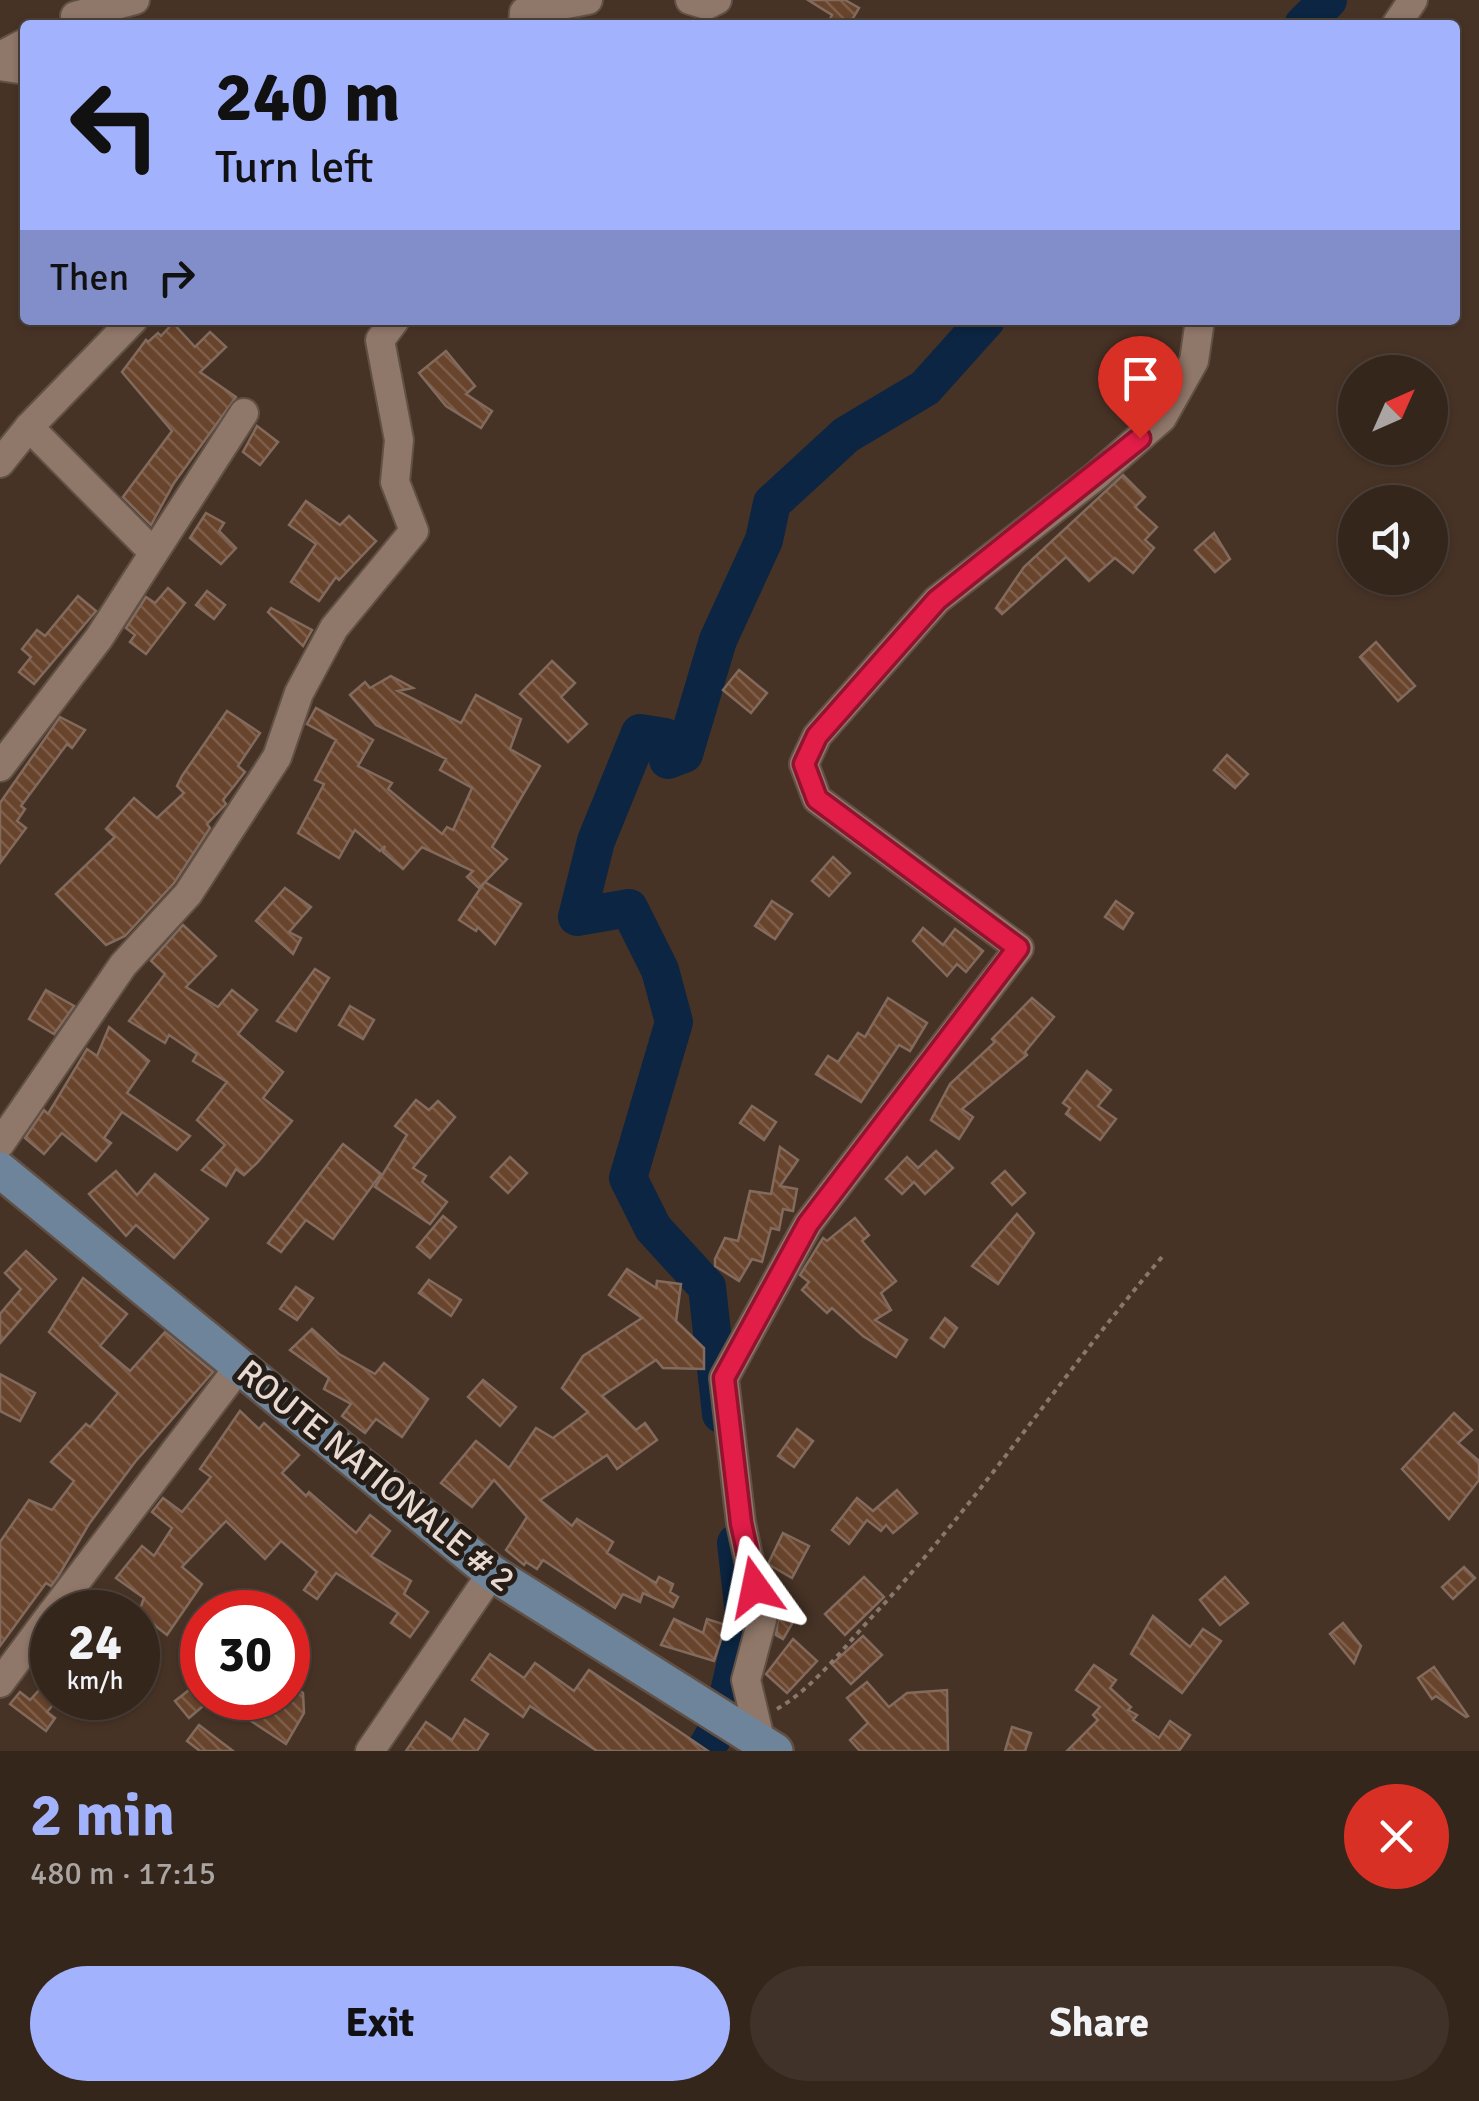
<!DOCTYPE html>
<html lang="en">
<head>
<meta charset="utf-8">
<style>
  :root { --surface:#35261c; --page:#403229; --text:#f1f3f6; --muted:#aaa5a3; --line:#4f433b; --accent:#a3b2fd }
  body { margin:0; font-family:Signika,sans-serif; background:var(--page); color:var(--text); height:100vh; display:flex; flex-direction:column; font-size:38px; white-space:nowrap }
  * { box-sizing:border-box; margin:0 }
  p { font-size:32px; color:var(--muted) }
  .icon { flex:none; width:55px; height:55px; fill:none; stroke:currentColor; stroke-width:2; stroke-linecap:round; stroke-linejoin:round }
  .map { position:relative; height:1751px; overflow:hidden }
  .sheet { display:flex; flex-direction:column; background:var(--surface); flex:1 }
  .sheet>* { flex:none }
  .hud { position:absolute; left:20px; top:20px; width:1440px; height:305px; border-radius:10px; box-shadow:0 2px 8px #0004,0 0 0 2px var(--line); background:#a3b2fd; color:#111; overflow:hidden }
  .needle { width:65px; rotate:45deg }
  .fabs { position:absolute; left:1338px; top:355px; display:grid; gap:20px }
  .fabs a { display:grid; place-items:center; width:110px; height:110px; border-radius:50%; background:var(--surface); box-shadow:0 2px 8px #0004,0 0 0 2px var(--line); font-size:50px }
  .speed { position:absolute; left:30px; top:1590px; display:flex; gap:20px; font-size:50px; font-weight:700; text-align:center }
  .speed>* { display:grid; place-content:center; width:130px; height:130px; border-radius:50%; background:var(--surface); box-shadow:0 2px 8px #0004,0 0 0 2px var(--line); line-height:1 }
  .speed small { font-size:25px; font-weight:400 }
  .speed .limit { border:15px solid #d22; background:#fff; color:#111 }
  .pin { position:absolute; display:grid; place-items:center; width:85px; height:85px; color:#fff; margin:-102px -42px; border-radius:50% 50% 50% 0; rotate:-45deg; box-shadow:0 0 10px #0007 }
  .pin .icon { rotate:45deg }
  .me { position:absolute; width:110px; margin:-55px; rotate:348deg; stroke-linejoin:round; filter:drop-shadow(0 0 8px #0008) }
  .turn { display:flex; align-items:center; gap:35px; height:210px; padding:0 30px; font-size:45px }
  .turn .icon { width:130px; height:130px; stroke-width:2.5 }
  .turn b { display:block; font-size:70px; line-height:85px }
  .then { display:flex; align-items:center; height:95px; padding:0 30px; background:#0003; gap:20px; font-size:38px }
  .round { display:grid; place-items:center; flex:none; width:105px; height:105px; border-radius:52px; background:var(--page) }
  .overview { display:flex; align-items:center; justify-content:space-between; height:170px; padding:0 30px }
  h1 { font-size:60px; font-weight:700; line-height:75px; color:var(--accent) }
  .action { display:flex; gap:20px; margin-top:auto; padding:20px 30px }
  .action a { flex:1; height:115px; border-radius:60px; background:var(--accent); color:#111; font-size:40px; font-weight:700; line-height:115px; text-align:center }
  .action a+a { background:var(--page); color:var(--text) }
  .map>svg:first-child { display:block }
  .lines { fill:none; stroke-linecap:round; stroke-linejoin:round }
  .river { stroke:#0b2542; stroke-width:38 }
  .building { fill:url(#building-back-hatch); stroke:#826b5d; stroke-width:2.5 }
  .minor-casing { stroke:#615045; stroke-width:32 }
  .major-casing { stroke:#615045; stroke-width:40 }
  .path { stroke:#89776c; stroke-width:4; stroke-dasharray:5 5; stroke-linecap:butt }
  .minor { stroke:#8f7769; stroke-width:28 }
  .major { stroke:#6d849a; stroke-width:35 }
  .route-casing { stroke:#92132f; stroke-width:25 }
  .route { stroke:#e11d48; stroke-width:18 }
  .labels { text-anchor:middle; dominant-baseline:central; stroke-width:10; stroke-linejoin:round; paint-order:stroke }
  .street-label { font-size:35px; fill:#e8dad2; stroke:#261d17 }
</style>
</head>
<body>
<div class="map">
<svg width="1479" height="1751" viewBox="0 0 1479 1751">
  <defs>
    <pattern id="building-back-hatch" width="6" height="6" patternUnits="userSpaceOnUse" patternTransform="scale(2.5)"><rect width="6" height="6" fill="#69442c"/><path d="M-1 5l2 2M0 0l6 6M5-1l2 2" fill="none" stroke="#7e5e4a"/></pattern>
  </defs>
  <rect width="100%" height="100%" fill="#473326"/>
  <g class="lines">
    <!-- river -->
    <g class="river">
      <polyline points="1303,25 1328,0"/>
      <polyline points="721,1414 707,1287 653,1228 628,1178 674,1022 660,970 629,908 577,917 596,841 640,733 665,737 668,760 684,754 718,640 764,540 772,503 846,435 925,388 986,320"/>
      <polyline points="705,1751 723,1719 745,1622 736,1543"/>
    </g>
  </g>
  <!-- building -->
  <g class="building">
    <polygon points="808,0 845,0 859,8 849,25 827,25 832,15"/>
    <polygon points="173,323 195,347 210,332 226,347 200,372 236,397 174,483 151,525 123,497 172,431 122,372 146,340 148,342 158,333 161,336"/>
    <polygon points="446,351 475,386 466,394 492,411 481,428 446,406 419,373"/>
    <polygon points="1153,355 1170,368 1160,383 1142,369"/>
    <polygon points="1121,383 1137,402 1123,414 1106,395"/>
    <polygon points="257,426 278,442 260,465 243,452"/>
    <polygon points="1123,475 1145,497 1135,507 1157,527 1145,540 1154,548 1133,573 1115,558 1089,581 1066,557 1002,614 996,608 1024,567"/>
    <polygon points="306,501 340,525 349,516 376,541 339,580 336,577 319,601 291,582 316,544 289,525"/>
    <polygon points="206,513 224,523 219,531 236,548 221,564 190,538"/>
    <polygon points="1214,533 1230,559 1215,572 1195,550"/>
    <polygon points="168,588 185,603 146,654 130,642 135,635 126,628 146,597 155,603"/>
    <polygon points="207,591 225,605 214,619 196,605"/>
    <polygon points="78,596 96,611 34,684 19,672 31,657 22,649 37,630 45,636"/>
    <polygon points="271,608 312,630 303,646 268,612"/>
    <polygon points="1376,642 1415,686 1398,701 1360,657"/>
    <polygon points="552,661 575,683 561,697 587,724 568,742 520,694"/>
    <polygon points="739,670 767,693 751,713 723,690"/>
    <polygon points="391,676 413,688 398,691 461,723 476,695 521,719 510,749 540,766 492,847 507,859 485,882 521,904 495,944 478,927 476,931 459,920 484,883 479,888 467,877 473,871 422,847 403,869 383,852 385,846 380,851 355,830 339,858 298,833 324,784 315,780 336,740 307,724 316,708 373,740 358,766 392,783 388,789 442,834 447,827 453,830 472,788 440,770 446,759 376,725 350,695 365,682 370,688"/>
    <polygon points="227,711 260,733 238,766 245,772 223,800 226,804 207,824 210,828 174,883 125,936 106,945 56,894 115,837 106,829 134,798 157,818 184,793 177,786 182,776"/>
    <polygon points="60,717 85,730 72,748 67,744 21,806 25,809 17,821 26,828 0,863 0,803"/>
    <polygon points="1227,755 1248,774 1235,788 1214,770"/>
    <polygon points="833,857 850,873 829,896 812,881"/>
    <polygon points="285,888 311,907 289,932 301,938 293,954 256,921"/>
    <polygon points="772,901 792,914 775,939 755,926"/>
    <polygon points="1116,901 1133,913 1123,929 1105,917"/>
    <polygon points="183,925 216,956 186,987 218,1007 232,990 257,1010 238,1034 283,1072 263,1098 292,1121 258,1162 244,1175 236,1169 226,1186 202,1170 225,1145 197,1120 227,1082 193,1061 197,1054 169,1035 165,1043 129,1021 165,974 151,961"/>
    <polygon points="923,928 943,945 955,929 983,951 966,972 957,964 947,976 913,941"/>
    <polygon points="315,969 329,978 296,1031 277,1021"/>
    <polygon points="46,990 74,1006 54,1034 29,1019"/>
    <polygon points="888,998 927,1023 910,1051 899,1045 861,1102 816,1074 828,1056 838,1062 858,1033 865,1037"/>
    <polygon points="1032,998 1054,1017 1025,1052 1027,1055 962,1109 973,1117 959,1139 931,1120 950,1084 995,1042 992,1039"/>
    <polygon points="350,1006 374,1020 363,1039 339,1025"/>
    <polygon points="109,1027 149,1061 127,1093 190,1136 177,1150 122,1112 104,1138 111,1143 96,1161 62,1133 44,1154 25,1138 44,1110 48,1114 87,1049 97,1056"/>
    <polygon points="1087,1071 1111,1090 1098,1106 1116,1119 1100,1140 1066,1114 1070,1108 1063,1103"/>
    <polygon points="416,1100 429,1110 438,1101 455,1117 413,1168 426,1176 422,1182 447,1202 430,1224 375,1187 407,1135 395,1126"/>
    <polygon points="752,1106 776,1122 764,1140 740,1123"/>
    <polygon points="343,1144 381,1174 333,1239 306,1220 281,1252 268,1243"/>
    <polygon points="780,1147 798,1160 780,1186 797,1189 793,1211 783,1209 779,1230 771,1228 762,1262 752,1259 739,1281 715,1266 715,1259 725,1238 738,1241 750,1191 771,1194"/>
    <polygon points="936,1151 953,1168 925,1194 914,1182 902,1194 886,1179 907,1157 918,1168"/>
    <polygon points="510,1157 527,1173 508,1193 491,1177"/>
    <polygon points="116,1171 137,1195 155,1174 208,1219 174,1258 136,1225 126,1236 89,1194"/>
    <polygon points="1005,1171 1025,1193 1012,1205 992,1183"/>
    <polygon points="1017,1214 1034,1233 998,1284 972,1266"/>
    <polygon points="443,1216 456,1227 430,1258 417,1247"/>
    <polygon points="855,1218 869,1235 862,1241 896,1281 881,1293 891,1310 875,1320 907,1340 896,1357 863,1336 832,1308 827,1313 802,1290 809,1282 800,1275 823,1238 827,1241"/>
    <polygon points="26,1251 56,1279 0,1343 0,1314 21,1289 5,1273"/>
    <polygon points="627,1269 656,1288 657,1281 681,1284 676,1321 704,1348 704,1369 663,1368 656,1360 602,1396 636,1430 645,1423 657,1440 617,1469 607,1455 540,1500 572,1526 577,1519 613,1542 607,1553 656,1583 659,1577 673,1584 670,1592 678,1597 673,1607 643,1593 640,1602 623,1594 615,1608 543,1560 537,1569 526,1562 524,1565 506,1550 527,1517 494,1480 472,1507 441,1483 476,1441 509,1468 536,1428 553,1438 588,1412 562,1388 583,1356 642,1318 609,1295"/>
    <polygon points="83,1278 127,1314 100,1346 130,1371 165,1332 213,1372 135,1462 89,1524 59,1575 51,1586 46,1583 0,1646 0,1542 29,1500 52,1510 74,1481 51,1462 86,1424 90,1427 118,1393 49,1332"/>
    <polygon points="429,1280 461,1300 451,1316 419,1293"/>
    <polygon points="296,1287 313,1298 297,1320 280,1309"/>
    <polygon points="945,1318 957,1328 944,1347 931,1338"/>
    <polygon points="312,1329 339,1354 375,1374 384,1363 428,1399 402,1437 376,1419 365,1433 342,1416 351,1404 324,1389 329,1378 290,1350"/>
    <polygon points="0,1374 35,1393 20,1421 0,1411"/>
    <polygon points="483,1380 516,1407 500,1426 468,1397"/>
    <polygon points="240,1411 259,1429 264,1423 299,1455 282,1473 306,1496 309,1492 356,1533 370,1515 390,1531 371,1556 411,1581 404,1594 428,1612 410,1637 391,1623 398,1613 336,1573 317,1599 304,1590 317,1572 281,1541 265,1559 226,1521 182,1567 202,1584 167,1635 153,1624 138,1643 138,1614 144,1598 116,1578 142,1546 154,1556 172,1528 152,1512 163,1498 182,1512 211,1477 200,1469"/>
    <polygon points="1454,1413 1472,1430 1458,1443 1479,1461 1479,1480 1449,1519 1402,1469"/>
    <polygon points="797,1429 813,1441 794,1467 778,1456"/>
    <polygon points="897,1490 917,1513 893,1533 886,1525 881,1531 867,1520 849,1544 832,1530 857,1498 873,1511"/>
    <polygon points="783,1533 809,1546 792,1578 768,1564"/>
    <polygon points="1464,1567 1475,1578 1453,1599 1442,1587"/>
    <polygon points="864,1577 884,1597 845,1635 825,1614"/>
    <polygon points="1225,1577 1248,1603 1220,1625 1200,1600"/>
    <polygon points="780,1601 799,1612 783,1639 776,1635"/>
    <polygon points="1153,1616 1190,1647 1203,1629 1221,1641 1182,1693 1131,1654"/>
    <polygon points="674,1619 703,1633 707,1619 726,1625 714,1661 661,1645"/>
    <polygon points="1343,1623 1361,1646 1354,1663 1330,1634"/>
    <polygon points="863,1636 882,1655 851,1684 832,1664"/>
    <polygon points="793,1639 817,1661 787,1693 766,1674"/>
    <polygon points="490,1654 524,1678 535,1663 574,1691 589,1670 708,1751 597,1751 530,1706 523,1717 472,1680"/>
    <polygon points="1094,1665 1116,1680 1110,1688 1131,1707 1128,1710 1137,1715 1133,1720 1159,1738 1170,1721 1190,1735 1179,1751 1067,1751 1098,1720 1093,1715 1100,1707 1076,1690"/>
    <polygon points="1434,1667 1468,1716 1466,1717 1436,1696 1432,1699 1418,1678"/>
    <polygon points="52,1676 52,1706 47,1712 55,1718 46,1731 10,1704 20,1692 30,1700"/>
    <polygon points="867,1682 889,1707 907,1693 947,1690 948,1751 860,1751 850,1740 868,1723 847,1698"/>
    <polygon points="288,1683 303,1693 304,1713 286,1744 242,1715 242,1708 250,1698 288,1698"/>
    <polygon points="189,1690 203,1706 189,1718 175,1701"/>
    <polygon points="465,1719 488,1734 477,1751 406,1751 426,1722 452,1740"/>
    <polygon points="199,1725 233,1751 200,1751 187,1741"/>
    <polygon points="1012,1727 1031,1733 1025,1751 1005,1751"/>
  </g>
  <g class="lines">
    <defs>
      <g id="minor">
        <polyline points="690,0 707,5 717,0"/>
        <polyline points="75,16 135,0"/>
        <polyline points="523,25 524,12 588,0"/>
        <polyline points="1396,25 1413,0"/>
        <polyline points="0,56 25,43"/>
        <polyline points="0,66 25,70"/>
        <polyline points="29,427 152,551"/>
        <polyline points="0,463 29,427 133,320"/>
        <polyline points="0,767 99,638 244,413"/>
        <polyline points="0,1144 123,965 188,894 277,757 299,693 334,628 414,531 395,482 399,440 380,340 395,320"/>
        <polyline points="53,1612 239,1367"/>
        <polyline points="0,1683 52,1613"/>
        <polyline points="761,1743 746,1680 762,1620 741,1523 724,1378 808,1224 1019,948 817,799 804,764 817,736 937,600 1096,476 1162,418 1194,361 1200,320"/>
        <polyline points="370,1751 492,1573"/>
      </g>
      <polyline id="major" points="0,1170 492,1573 775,1751"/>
    </defs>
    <!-- minor casing -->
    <use href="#minor" class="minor-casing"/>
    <!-- major casing -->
    <use href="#major" class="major-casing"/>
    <!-- path -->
    <path class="path" d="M777,1709c36,-21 65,-59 93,-90 106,-113 191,-244 292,-362"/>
    <!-- minor -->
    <use href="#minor" class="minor"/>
    <!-- major -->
    <use href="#major" class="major"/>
  </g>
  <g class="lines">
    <defs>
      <polyline id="route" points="755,1587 741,1523 724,1378 808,1224 1018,948 817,799 804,764 817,736 937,600 1140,438"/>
    </defs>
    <!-- route casing -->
    <use href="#route" class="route-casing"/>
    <!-- route -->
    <use href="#route" class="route"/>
  </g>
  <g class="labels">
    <!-- street labels -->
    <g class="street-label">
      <text transform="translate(376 1476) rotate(39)">ROUTE NATIONALE # 2</text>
    </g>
  </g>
</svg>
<div class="fabs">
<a><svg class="needle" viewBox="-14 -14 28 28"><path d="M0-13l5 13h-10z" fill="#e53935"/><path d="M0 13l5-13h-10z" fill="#aaa5a3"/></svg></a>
<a><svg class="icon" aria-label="sound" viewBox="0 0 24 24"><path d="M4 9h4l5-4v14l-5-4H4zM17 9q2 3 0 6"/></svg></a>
</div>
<div class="speed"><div>24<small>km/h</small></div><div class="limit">30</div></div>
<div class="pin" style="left:1140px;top:438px;background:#d93025"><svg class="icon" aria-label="arrive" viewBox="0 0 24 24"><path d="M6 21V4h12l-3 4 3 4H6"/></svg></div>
<svg class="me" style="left:755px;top:1587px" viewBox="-20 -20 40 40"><path d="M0-17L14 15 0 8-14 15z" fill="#e11d48" stroke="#fff" stroke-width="4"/></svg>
<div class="hud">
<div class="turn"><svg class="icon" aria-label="left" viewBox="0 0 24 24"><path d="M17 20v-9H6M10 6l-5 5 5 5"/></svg><div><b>240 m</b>Turn left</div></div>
<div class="then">Then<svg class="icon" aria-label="right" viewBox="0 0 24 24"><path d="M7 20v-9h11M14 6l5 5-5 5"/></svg></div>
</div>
</div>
<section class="sheet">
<div class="overview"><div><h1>2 min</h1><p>480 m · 17:15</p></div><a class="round" style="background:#d93025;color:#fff"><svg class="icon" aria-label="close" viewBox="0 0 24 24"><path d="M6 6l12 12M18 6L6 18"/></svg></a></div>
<div class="action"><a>Exit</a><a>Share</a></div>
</section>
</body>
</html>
